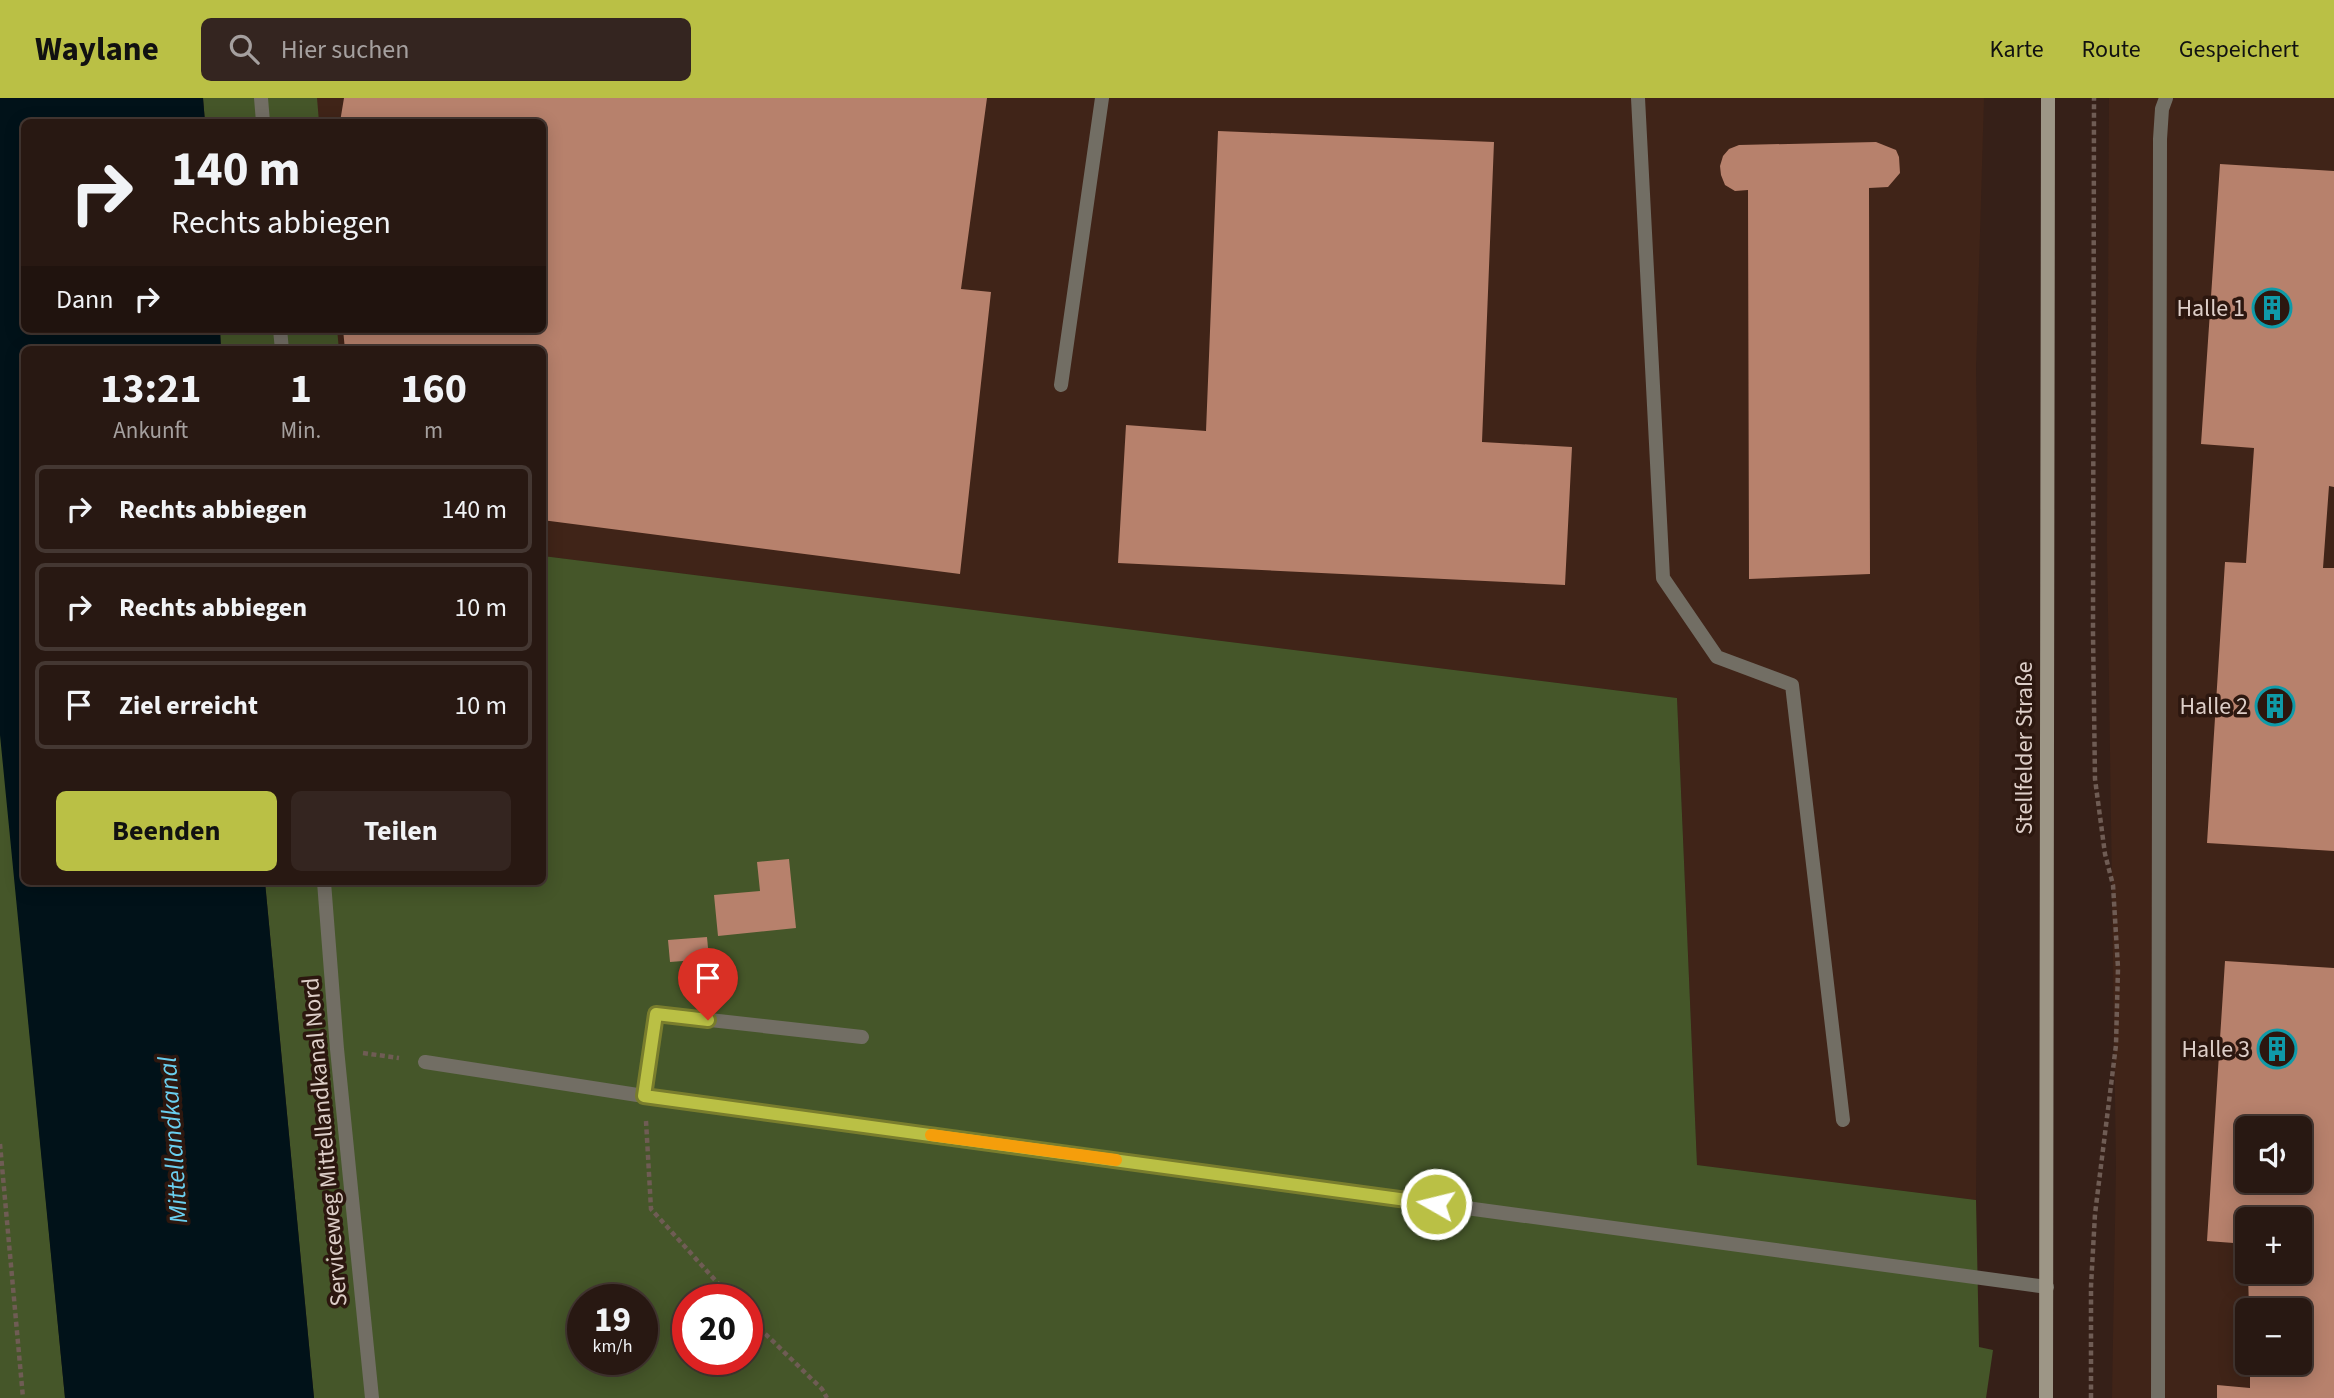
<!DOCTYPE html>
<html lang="de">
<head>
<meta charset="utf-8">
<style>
  :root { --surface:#281812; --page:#342520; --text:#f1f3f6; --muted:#a5a09f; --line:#443732; --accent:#bac045 }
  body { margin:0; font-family:"Source Sans 3",sans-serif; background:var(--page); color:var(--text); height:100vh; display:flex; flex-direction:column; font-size:26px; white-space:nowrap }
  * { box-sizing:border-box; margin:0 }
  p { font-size:23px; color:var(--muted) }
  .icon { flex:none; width:38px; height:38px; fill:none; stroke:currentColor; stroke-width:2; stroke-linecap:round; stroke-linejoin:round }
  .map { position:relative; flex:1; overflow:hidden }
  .panel { position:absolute; left:21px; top:248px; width:525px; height:539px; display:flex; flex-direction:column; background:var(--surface); border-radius:10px; box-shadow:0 4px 18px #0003,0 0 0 2px var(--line) }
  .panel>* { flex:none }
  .hud { position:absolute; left:21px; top:21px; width:525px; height:214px; border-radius:10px; box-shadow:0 4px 18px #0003,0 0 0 2px var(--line); background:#281812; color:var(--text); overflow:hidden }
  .buttons { position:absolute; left:2235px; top:1018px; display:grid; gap:14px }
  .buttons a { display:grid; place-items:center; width:77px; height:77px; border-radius:10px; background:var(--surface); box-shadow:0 4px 18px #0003,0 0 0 2px var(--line); font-size:35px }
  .speed { position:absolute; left:567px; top:1186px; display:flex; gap:14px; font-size:35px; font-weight:700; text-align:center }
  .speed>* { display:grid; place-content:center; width:91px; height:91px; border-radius:50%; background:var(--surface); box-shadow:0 4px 18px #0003,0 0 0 2px var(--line); line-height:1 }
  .speed small { font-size:18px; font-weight:400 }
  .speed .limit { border:10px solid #d22; background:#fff; color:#111 }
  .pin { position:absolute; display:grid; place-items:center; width:60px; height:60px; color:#fff; margin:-72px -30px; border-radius:50% 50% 50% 0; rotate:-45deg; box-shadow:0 0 7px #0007 }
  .pin .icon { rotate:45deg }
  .me { position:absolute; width:77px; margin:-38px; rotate:278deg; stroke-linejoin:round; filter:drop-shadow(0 0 5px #0008) }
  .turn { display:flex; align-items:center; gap:24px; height:147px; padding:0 35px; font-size:32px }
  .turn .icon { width:91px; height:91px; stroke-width:2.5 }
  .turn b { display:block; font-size:49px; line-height:60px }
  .then { display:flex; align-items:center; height:66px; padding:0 35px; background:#0003; gap:14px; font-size:26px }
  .eta { display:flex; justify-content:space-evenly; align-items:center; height:119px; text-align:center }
  .eta b { font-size:42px; font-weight:700; line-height:49px }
  .primary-button { display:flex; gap:14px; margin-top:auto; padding:14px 35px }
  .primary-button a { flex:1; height:80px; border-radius:10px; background:var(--accent); color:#111; font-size:28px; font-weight:700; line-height:80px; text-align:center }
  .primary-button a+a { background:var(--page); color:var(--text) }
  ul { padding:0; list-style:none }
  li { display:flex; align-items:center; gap:21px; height:88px; margin:0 14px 10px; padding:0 21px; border:4px solid var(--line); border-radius:10px }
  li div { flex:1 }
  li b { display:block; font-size:26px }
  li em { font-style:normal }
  header { display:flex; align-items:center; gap:42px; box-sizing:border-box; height:98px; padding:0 35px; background:var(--accent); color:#111 }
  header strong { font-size:33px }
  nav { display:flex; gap:38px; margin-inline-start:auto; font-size:24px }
  .search { width:490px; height:63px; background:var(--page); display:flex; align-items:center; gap:18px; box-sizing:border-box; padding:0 24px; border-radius:10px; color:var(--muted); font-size:26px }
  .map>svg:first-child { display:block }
  .built { fill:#402418; fill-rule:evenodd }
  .green { fill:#455629; fill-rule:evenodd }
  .water { fill:#011219 }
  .building { fill:#b7816c; fill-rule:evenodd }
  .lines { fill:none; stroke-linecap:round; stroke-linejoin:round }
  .path { stroke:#6f5c54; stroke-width:4.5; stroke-dasharray:5 3.5; stroke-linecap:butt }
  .lane { stroke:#726e64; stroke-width:14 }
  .secondary { stroke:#9d9686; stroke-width:14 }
  .route-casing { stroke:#797d2d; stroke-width:18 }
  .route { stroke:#bac045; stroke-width:12 }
  .slow { stroke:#f59e0b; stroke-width:12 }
  .labels { text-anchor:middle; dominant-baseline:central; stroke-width:7; stroke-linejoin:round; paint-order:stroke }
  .poi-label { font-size:24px; fill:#ddcec8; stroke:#2c170f; text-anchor:end }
  .street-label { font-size:24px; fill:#ddcec8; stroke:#2c170f }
  .water-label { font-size:26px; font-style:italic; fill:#6acfef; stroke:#2c170f }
</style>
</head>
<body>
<header>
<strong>Waylane</strong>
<div class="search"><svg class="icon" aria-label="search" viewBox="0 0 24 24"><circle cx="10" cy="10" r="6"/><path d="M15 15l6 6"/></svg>Hier suchen</div>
<nav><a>Karte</a><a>Route</a><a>Gespeichert</a></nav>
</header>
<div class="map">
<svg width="2334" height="1300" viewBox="0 0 2334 1300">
  <rect width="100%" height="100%" fill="#362018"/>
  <!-- built -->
  <g class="built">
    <polygon points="314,0 1984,0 1976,270 1980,564 1976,1102 1697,1067 1677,600 543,458 542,252 338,252 335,231 542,231 542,24 316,24"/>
    <path d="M2109,0h225v1300h-222l4,-232 -9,-623zM2247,1031h53v52h-53zM2247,1122h53v52h-53zM2247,1213h53v52h-53z"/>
  </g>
  <!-- green -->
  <g class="green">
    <polygon points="203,0 317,0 319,24 205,24"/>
    <polygon points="220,231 337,231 339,252 221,252"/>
    <path d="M543,458l1134,142 20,467 279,35 3,147 14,3 -7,48h-1672l-49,-516h277zM583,1202h59v60h-59zM688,1202h59v60h-59z"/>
    <polygon points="0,637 1,637 65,1300 0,1300"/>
  </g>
  <!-- water -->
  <polygon class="water" points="0,0 203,0 205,24 24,24 24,231 220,231 221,252 24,252 24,784 265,784 314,1300 65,1300 0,637"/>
  <!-- building -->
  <g class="building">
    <polygon points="344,0 987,0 961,191 991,194 960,476 542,422 542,252 345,252 343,231 542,231 542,24 340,24"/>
    <polygon points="1218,33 1494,44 1482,344 1572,349 1565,487 1118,465 1126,327 1206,333"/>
    <polygon points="1876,44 1896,52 1899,59 1900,75 1888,89 1869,90 1870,476 1749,481 1748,92 1735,93 1725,87 1721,77 1720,68 1723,58 1729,51 1739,47"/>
    <polygon points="2220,66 2334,73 2334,389 2329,388 2323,470 2334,470 2334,753 2207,745 2225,464 2246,465 2254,350 2201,346"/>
    <polygon points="789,761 796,830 718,838 714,797 760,793 757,764"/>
    <polygon points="707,839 709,861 670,864 668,842"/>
    <path d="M2225,863l109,7v430h-117v-13l33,3v-25h50v-52h-51l-1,-39h52v-52h-53v24l-40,-3zM2247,1031h53v52h-53z"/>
  </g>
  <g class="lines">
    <!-- path -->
    <g class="path">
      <polyline points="363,955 399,960"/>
      <polyline points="646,1023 651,1111 733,1202"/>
      <polyline points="0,1046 23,1300"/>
      <polyline points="747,1218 822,1291 827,1300"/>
      <polyline points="2091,1300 2091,1188 2095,1116 2116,947 2118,870 2113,787 2105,756 2095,681 2093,535 2094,0"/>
    </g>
    <!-- lane -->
    <g class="lane">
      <polyline points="261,0 263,24"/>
      <polyline points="1638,0 1663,480 1717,559 1792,587 1843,1022"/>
      <polyline points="280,231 282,252"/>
      <polyline points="1061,287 1102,0"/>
      <polyline points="324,784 337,951 372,1300"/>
      <polyline points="425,964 644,998 2047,1189"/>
      <polyline points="644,998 656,916 862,939"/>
      <polyline points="2158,1300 2160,41 2162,11 2166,0"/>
    </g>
    <!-- secondary -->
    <polyline class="secondary" points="2046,1300 2048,0"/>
  </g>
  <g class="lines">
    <defs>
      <polyline id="route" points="708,922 656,916 644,998 1436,1106"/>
    </defs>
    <!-- route casing -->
    <use href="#route" class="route-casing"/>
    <!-- route -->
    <use href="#route" class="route"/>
    <!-- slow -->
    <polyline class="slow" points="931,1037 1116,1062"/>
  </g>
  <!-- icons -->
  <defs>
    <symbol id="building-ring" viewBox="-11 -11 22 22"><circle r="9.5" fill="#2c170f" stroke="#0f9aa8" stroke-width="1.5"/><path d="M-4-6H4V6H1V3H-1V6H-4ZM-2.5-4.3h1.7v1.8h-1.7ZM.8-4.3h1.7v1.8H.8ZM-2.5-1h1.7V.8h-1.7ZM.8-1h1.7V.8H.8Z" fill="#0f9aa8"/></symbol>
  </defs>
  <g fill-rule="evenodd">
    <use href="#building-ring" x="2250" y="188" width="44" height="44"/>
    <use href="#building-ring" x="2253" y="586" width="44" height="44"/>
    <use href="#building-ring" x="2255" y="929" width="44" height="44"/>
  </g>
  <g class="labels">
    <!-- poi labels -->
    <g class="poi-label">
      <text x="2245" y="210">Halle 1</text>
      <text x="2248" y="608">Halle 2</text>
      <text x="2250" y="951">Halle 3</text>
    </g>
    <!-- street labels -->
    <g class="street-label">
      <text transform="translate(2024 650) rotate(-90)">Stellfelder Straße</text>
      <text transform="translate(325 1044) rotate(-95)">Serviceweg Mittellandkanal Nord</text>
    </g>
    <!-- water labels -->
    <g class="water-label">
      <text transform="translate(173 1042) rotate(-94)">Mittellandkanal</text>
    </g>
  </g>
</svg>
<div class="buttons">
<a><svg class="icon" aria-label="sound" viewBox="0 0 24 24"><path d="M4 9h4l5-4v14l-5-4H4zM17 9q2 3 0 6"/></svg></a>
<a>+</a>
<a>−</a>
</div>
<div class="speed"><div>19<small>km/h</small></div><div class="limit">20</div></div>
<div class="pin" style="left:708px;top:922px;background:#d93025"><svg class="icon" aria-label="arrive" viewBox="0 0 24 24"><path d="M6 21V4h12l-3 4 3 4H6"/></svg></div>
<svg class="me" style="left:1436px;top:1106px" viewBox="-20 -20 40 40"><circle r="17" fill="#bac045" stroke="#fff" stroke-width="3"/><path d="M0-11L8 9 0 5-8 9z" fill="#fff"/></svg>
<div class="hud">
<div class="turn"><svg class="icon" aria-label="right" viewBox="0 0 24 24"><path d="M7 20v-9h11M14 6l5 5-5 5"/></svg><div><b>140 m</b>Rechts abbiegen</div></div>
<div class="then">Dann<svg class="icon" aria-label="right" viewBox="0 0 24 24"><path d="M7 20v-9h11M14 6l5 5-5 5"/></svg></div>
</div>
<section class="panel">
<div class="eta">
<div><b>13:21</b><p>Ankunft</p></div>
<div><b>1</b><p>Min.</p></div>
<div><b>160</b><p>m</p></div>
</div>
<ul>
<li><svg class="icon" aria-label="right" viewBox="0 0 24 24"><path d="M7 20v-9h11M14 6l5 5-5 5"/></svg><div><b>Rechts abbiegen</b></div><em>140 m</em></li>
<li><svg class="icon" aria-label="right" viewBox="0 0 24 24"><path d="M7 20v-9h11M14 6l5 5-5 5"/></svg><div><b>Rechts abbiegen</b></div><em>10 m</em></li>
<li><svg class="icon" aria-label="arrive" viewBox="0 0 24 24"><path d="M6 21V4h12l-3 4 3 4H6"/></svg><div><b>Ziel erreicht</b></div><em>10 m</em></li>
</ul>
<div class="primary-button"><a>Beenden</a><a>Teilen</a></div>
</section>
</div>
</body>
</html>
